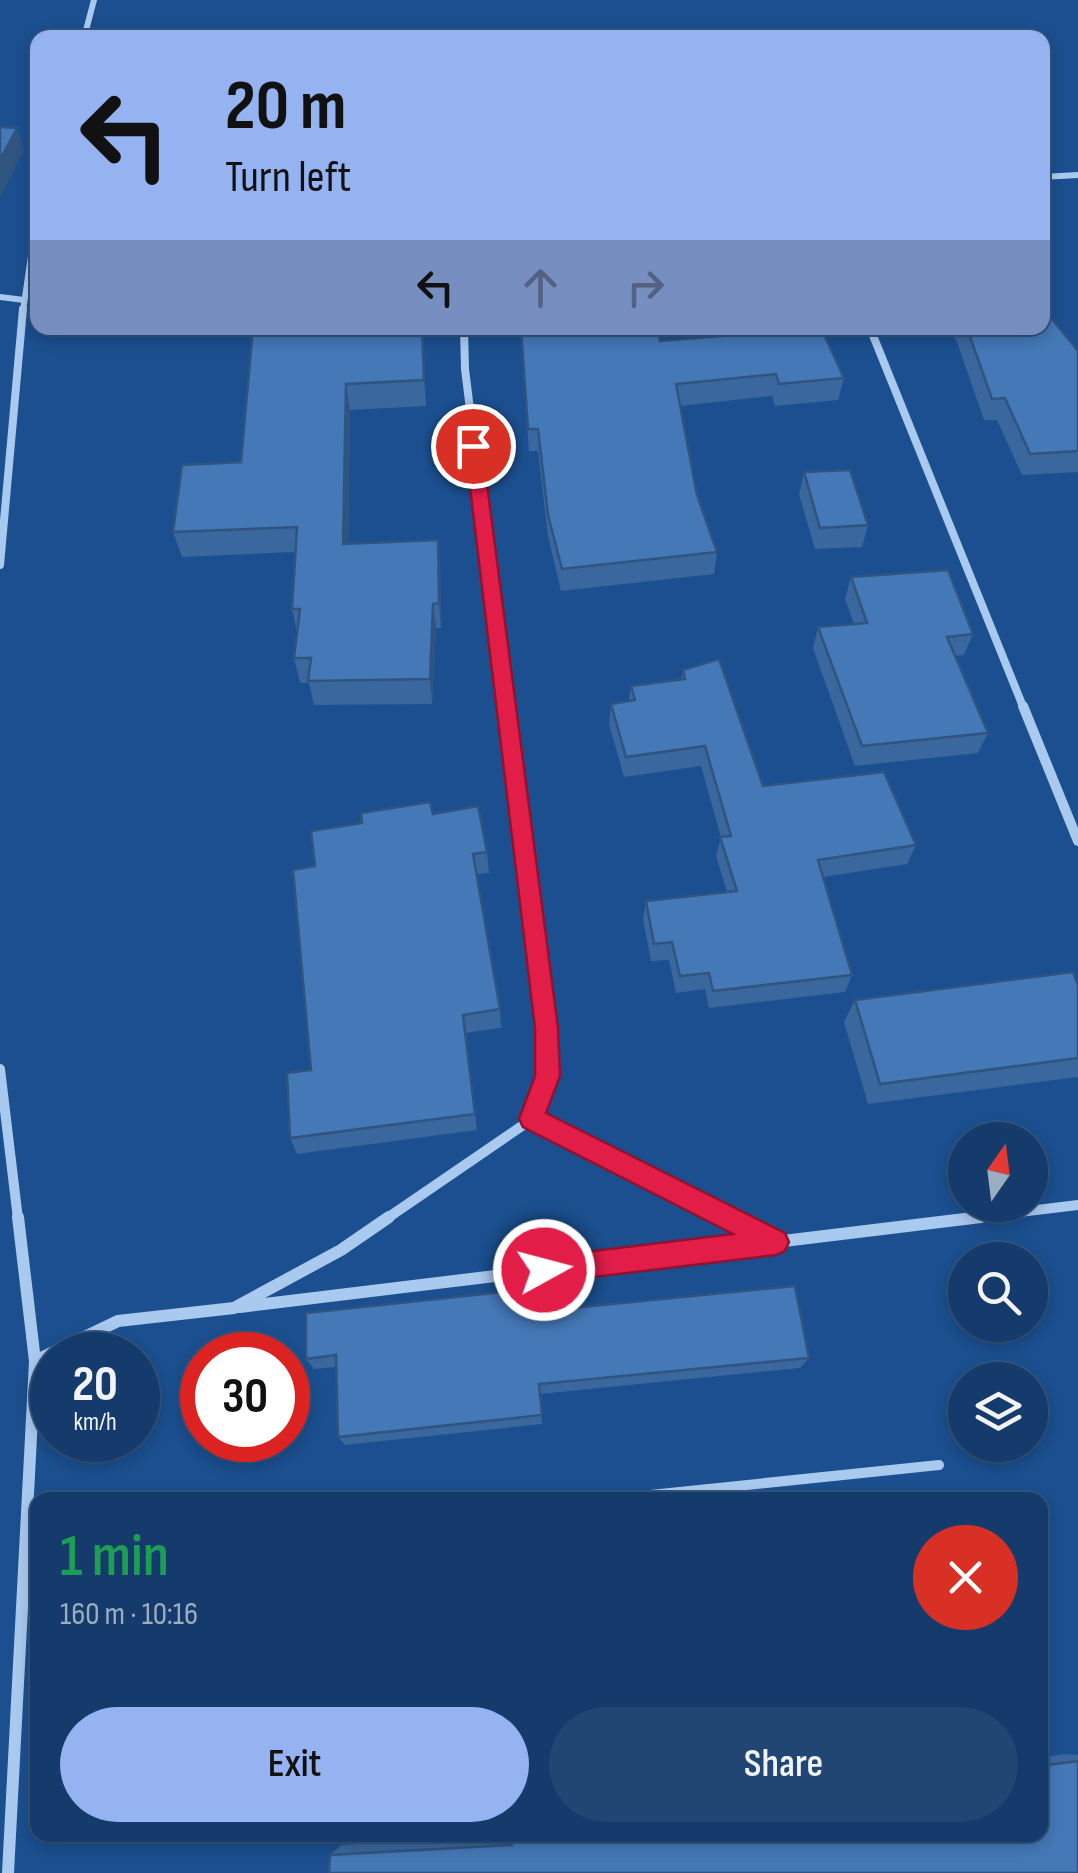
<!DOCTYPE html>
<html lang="en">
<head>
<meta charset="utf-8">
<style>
  :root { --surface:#143b6b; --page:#214673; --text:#f1f3f6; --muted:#9dadc1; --line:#33557e; --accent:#95b2f1 }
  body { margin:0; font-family:"Sofia Sans Condensed",sans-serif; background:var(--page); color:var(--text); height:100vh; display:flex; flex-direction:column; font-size:38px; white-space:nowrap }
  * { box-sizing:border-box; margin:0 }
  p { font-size:32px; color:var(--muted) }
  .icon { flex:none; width:55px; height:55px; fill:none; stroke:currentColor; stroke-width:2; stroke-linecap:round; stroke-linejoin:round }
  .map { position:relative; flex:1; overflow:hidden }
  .side { position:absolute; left:30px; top:1492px; width:1018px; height:350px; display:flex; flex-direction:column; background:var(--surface); border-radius:20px; box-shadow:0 5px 15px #0003,0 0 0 2px var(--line) }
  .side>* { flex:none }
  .banner { position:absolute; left:30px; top:30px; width:1020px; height:305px; border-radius:20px; box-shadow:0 5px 15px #0003,0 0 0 2px var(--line); background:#95b2f1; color:#111; overflow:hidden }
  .needle { width:65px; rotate:14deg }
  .buttons { position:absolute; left:948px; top:1122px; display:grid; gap:20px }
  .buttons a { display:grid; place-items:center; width:100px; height:100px; border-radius:50%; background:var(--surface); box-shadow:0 5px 15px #0003,0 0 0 2px var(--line); font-size:50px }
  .speed { position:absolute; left:30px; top:1332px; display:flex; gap:20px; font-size:50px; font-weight:700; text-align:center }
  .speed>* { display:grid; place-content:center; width:130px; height:130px; border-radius:50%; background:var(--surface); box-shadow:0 5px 15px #0003,0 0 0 2px var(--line); line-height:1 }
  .speed small { font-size:25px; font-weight:400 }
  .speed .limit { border:15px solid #d22; background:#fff; color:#111 }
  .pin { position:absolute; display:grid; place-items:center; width:85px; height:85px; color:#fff; margin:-42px; border:5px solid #fff; border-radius:50%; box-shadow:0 2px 10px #0007 }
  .me { position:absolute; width:110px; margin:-55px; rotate:83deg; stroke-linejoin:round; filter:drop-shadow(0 0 8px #0008) }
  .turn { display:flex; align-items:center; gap:35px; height:210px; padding:0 30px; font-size:45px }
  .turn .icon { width:130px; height:130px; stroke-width:2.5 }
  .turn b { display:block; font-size:70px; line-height:85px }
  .lanes { display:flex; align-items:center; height:95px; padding:0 30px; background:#0003; justify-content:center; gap:50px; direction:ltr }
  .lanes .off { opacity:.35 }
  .round { display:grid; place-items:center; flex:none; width:105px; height:105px; border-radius:52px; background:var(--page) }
  .head { display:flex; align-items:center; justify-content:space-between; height:170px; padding:0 30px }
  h1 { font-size:60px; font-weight:600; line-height:75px; color:#1e9e55 }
  .cta { display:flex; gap:20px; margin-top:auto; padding:20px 30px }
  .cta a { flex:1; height:115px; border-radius:60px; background:var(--accent); color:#111; font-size:40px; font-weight:600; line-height:115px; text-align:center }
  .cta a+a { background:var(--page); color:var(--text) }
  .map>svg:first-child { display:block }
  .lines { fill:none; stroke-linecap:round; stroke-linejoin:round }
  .service { stroke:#a9c9ee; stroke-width:10 }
  .minor-far3 { stroke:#a9c9ee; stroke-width:6 }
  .minor-far2 { stroke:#a9c9ee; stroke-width:8 }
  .minor-far1 { stroke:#a9c9ee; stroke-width:10 }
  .minor { stroke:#a9c9ee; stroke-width:12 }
  .wall { fill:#3a679d }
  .shaded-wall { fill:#305480 }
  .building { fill:#4478b7; stroke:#305480; stroke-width:2.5 }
  .route { fill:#e11d48; stroke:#92132f; stroke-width:2.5 }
</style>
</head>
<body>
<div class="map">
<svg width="1078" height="1873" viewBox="0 0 1078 1873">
  <rect width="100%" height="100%" fill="#1b4f8f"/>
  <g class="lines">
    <!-- service -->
    <polyline class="service" points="602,1500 939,1465"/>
    <!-- minor-far3 -->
    <g class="minor-far3">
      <polyline points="84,38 94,0"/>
      <polyline points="1042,177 1078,175"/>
      <polyline points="0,297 24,300"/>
      <polyline points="23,311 38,208"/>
    </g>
    <!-- minor-far2 -->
    <g class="minor-far2">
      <polyline points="464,328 465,369 507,709"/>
      <polyline points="870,328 1024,709"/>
      <polyline points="0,565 23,309"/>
    </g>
    <!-- minor-far1 -->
    <g class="minor-far1">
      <polyline points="1023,706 1078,841"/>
      <polyline points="0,1069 18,1219"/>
      <polyline points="532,1119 731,1219"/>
      <polyline points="386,1219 532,1119 548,1076 546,1028 506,706"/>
      <polyline points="961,1219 1078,1205"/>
    </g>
    <!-- minor -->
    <g class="minor">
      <polyline points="726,1217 776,1242"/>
      <polyline points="240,1307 981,1217"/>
      <polyline points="35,1361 118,1321 234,1308 341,1250 389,1217"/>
      <polyline points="8,1873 35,1361 18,1217"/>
    </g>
  </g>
  <!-- wall -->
  <g class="wall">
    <polygon points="253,328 423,328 426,406 350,410 348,544 440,566 441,628 436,628 432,704 314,705 309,683 300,683 294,658 297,633 292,609 295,552 182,557 173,532 241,462"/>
    <polygon points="520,328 657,328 660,341 844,378 838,400 775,406 772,396 680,406 697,495 717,552 714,574 561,591 548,536 538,451 529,451"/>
    <polygon points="949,328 1042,328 1078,351 1078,472 1022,475 997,420 984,420 957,342"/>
    <polygon points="804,472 868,525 862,547 815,549 799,494"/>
    <polygon points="851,577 973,634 964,655 955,656 988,733 978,753 855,766 813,648 818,627 854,624 845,599"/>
    <polygon points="683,670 763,786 916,845 907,864 823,877 852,975 845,992 709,1008 705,989 676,993 669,960 651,961 643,918 646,901 727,892 716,856 721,837 701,766 624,777 609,724 611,704 629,701 631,686 681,680"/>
    <polygon points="433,814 487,852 489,873 477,874 500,1009 501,1028 465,1033 477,1130 297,1154 290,1138 311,1070 315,866"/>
    <polygon points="1078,985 1078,1077 868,1104 844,1022 855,1000"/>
    <polygon points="532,1312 809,1358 800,1368 540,1394 542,1424 345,1445 338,1437 336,1367 314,1369 306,1359"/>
    <polygon points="1068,1754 1078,1755 1078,1873 330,1855 341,1845 512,1835 1040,1835 1040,1757"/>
  </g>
  <!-- shaded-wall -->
  <g class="shaded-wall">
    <polygon points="17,128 24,150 0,198 0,160"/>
    <polygon points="422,328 423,328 426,406 424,380"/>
    <polygon points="346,384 350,410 348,570 343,544"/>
    <polygon points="438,540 440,566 441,628 439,603"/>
    <polygon points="433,604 436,628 432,704 430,679"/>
  </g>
  <!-- building -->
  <g class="building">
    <polygon points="0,127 17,128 0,160"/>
    <polygon points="1042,307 1078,351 1078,451 1030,454 1005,398 992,399 967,328 1042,328"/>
    <polygon points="253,328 422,328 424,380 346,384 343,544 438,540 439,603 433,604 430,679 308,681 311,658 294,658 300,609 292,609 297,527 173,532 182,465 241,462"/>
    <polygon points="521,328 657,328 660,341 821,328 844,378 779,384 776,374 676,384 697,495 717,552 562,569 548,515 538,429 528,429"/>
    <polygon points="850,470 868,525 820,528 804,472"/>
    <polygon points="948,570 973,634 947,637 988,733 862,746 818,627 867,623 851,577"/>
    <polygon points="719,659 763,786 884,772 916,845 818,860 852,975 713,991 709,973 680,976 672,942 654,944 646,901 737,891 720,837 731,836 705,746 626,757 611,704 635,700 631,686 685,679 683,670"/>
    <polygon points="430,802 433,814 478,806 487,852 473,854 500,1009 463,1015 475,1114 290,1138 287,1073 311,1070 293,870 315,866 311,831 362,823 361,813"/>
    <polygon points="1073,972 1078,985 1078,1058 880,1084 855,1000"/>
    <polygon points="795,1286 809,1358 539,1384 542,1415 338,1437 336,1355 306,1359 306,1313 530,1289 532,1312"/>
    <polygon points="1078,1761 1078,1873 329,1873 330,1855 512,1845 512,1835 1040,1835 1040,1766"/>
  </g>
  <!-- route -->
  <polygon class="route" points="473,441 482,446 558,1028 560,1076 546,1113 785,1233 789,1242 785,1251 776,1255 544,1283 534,1279 531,1270 534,1261 544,1257 733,1234 523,1127 519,1119 535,1076 535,1028 465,446"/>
</svg>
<div class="buttons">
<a><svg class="needle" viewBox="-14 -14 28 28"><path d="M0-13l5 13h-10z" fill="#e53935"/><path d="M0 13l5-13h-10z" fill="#9dadc1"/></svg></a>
<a><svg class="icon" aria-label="search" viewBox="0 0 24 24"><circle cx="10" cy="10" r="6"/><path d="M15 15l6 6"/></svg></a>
<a><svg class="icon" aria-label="layers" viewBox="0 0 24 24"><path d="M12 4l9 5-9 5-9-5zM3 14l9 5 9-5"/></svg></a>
</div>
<div class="speed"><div>20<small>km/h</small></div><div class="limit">30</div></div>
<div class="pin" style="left:473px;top:446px;background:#d93025"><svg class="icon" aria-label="arrive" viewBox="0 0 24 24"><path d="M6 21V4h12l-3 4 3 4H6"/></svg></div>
<svg class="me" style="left:544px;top:1270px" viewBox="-20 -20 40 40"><circle r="17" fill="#e11d48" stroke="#fff" stroke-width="3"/><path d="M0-11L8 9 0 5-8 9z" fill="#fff"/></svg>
<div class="banner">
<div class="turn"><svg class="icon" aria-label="left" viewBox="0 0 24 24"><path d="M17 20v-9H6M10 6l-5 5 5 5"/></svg><div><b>20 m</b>Turn left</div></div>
<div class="lanes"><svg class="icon" aria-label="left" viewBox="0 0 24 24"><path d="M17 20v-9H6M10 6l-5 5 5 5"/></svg><svg class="icon off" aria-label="ahead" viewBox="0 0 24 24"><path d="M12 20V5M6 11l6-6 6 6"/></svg><svg class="icon off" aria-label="right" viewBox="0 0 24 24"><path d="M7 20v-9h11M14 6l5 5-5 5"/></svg></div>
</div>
<section class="side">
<div class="head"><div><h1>1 min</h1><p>160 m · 10:16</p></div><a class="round" style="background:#d93025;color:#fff"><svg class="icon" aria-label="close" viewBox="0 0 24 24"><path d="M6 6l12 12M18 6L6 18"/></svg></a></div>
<div class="cta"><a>Exit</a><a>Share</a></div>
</section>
</div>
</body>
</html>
